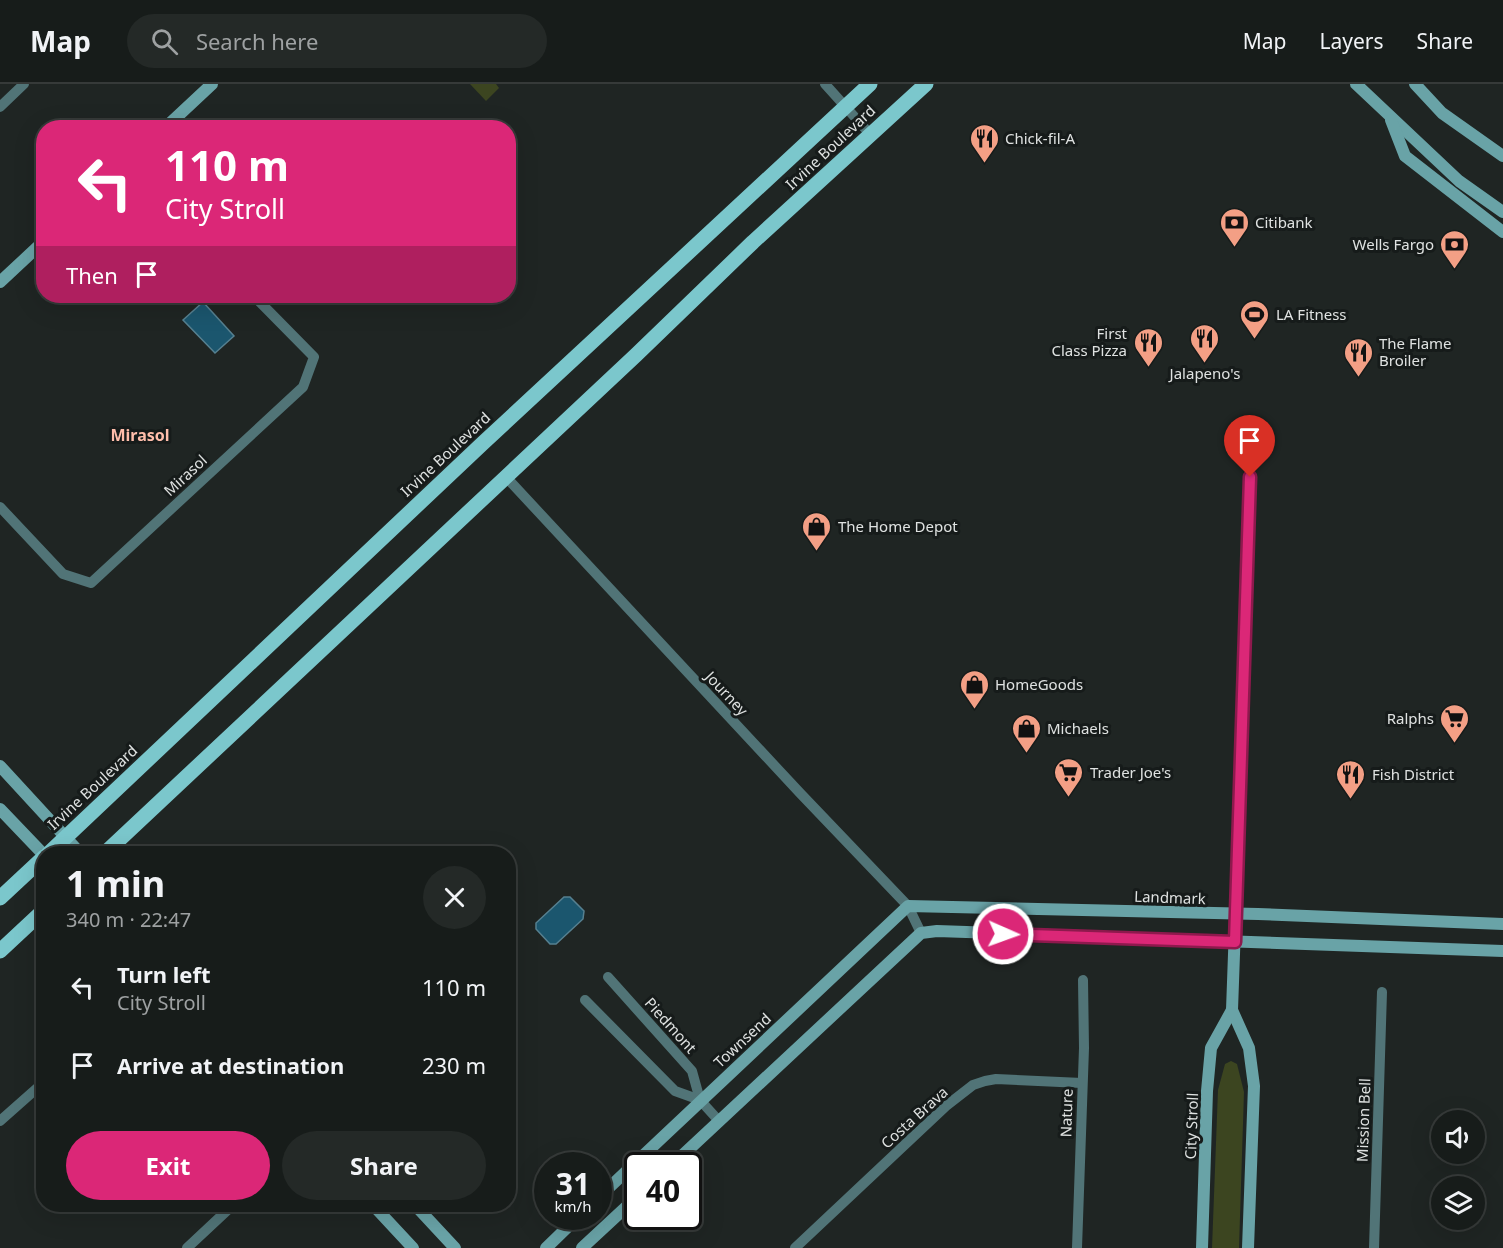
<!DOCTYPE html>
<html lang="en">
<head>
<meta charset="utf-8">
<style>
  :root { --surface:#171c1a; --page:#242927; --text:#f1f3f6; --muted:#9ea1a2; --line:#363a39; --accent:#db2777 }
  body { margin:0; font-family:"Noto Sans",sans-serif; background:var(--page); color:var(--text); height:100vh; display:flex; flex-direction:column; font-size:22px; white-space:nowrap }
  * { box-sizing:border-box; margin:0 }
  p { font-size:20px; color:var(--muted) }
  .icon { flex:none; width:33px; height:33px; fill:none; stroke:currentColor; stroke-width:2; stroke-linecap:round; stroke-linejoin:round }
  .map { position:relative; flex:1; overflow:hidden }
  .sheet { position:absolute; left:36px; top:762px; width:480px; height:366px; display:flex; flex-direction:column; background:var(--surface); border-radius:24px; box-shadow:0 6px 24px #0002,0 0 0 2px var(--line) }
  .sheet>* { flex:none }
  .hud { position:absolute; left:36px; top:36px; width:480px; height:183px; border-radius:24px; box-shadow:0 6px 24px #0002,0 0 0 2px var(--line); background:#db2777; color:#fff; overflow:hidden }
  .fabs { position:absolute; left:1431px; top:1026px; display:grid; gap:12px }
  .fabs a { display:grid; place-items:center; width:54px; height:54px; border-radius:50%; background:var(--surface); box-shadow:0 6px 24px #0002,0 0 0 2px var(--line); font-size:30px }
  .speed { position:absolute; left:534px; top:1068px; display:flex; gap:12px; font-size:30px; font-weight:700; text-align:center }
  .speed>* { display:grid; place-content:center; width:78px; height:78px; border-radius:50%; background:var(--surface); box-shadow:0 6px 24px #0002,0 0 0 2px var(--line); line-height:1 }
  .speed small { font-size:15px; font-weight:400 }
  .speed .limit { border:3px solid #111; border-radius:9px; background:#fff; color:#111 }
  .pin { position:absolute; display:grid; place-items:center; width:51px; height:51px; color:#fff; margin:-62px -26px; border-radius:50% 50% 50% 0; rotate:-45deg; box-shadow:0 0 6px #0007 }
  .pin .icon { rotate:45deg }
  .me { position:absolute; width:66px; margin:-33px; rotate:92deg; stroke-linejoin:round; filter:drop-shadow(0 0 4px #0008) }
  .turn { display:flex; align-items:center; gap:21px; height:126px; padding:0 30px; font-size:27px }
  .turn .icon { width:78px; height:78px; stroke-width:2.5 }
  .turn b { display:block; font-size:42px; line-height:51px }
  .then { display:flex; align-items:center; height:57px; padding:0 30px; background:#0003; gap:12px; font-size:22px }
  .round { display:grid; place-items:center; flex:none; width:63px; height:63px; border-radius:32px; background:var(--page) }
  .head { display:flex; align-items:center; justify-content:space-between; height:102px; padding:0 30px }
  h1 { font-size:36px; font-weight:700; line-height:45px }
  .cta { display:flex; gap:12px; margin-top:auto; padding:12px 30px }
  .cta a { flex:1; height:69px; border-radius:36px; background:var(--accent); color:#fff; font-size:24px; font-weight:700; line-height:69px; text-align:center }
  .cta a+a { background:var(--page); color:var(--text) }
  ul { padding:0; list-style:none }
  li { display:flex; align-items:center; gap:18px; height:78px; padding:0 30px }
  li div { flex:1 }
  li b { display:block; font-size:22px }
  li em { font-style:normal }
  header { display:flex; align-items:center; gap:36px; box-sizing:border-box; height:84px; padding:0 30px; background:var(--surface); border-bottom:2px solid var(--line) }
  header strong { font-size:28px }
  nav { display:flex; gap:33px; margin-inline-start:auto; font-size:21px }
  .search { width:420px; height:54px; background:var(--page); display:flex; align-items:center; gap:15px; box-sizing:border-box; padding:0 21px; border-radius:33px; color:var(--muted); font-size:22px }
  .map>svg:first-child { display:block }
  .green { fill:#3c4520 }
  .water { fill:#1b566e; stroke:#568090; stroke-width:1.5 }
  .lines { fill:none; stroke-linecap:round; stroke-linejoin:round }
  .street { stroke:#517477; stroke-width:10 }
  .secondary { stroke:#69a3a7; stroke-width:12 }
  .primary { stroke:#7bc7cc; stroke-width:15 }
  .route-casing { stroke:#8e194d; stroke-width:15 }
  .route { stroke:#db2777; stroke-width:10 }
  .labels { text-anchor:middle; dominant-baseline:central; stroke-width:6; stroke-linejoin:round; paint-order:stroke }
  .poi-label { font-size:15px; fill:#dfe2e1; stroke:#161b1a; text-anchor:start }
  .street-label { font-size:15px; fill:#dfe2e1; stroke:#161b1a }
  .neighbourhood-label { font-size:16px; font-weight:bold; fill:#ffbeab; stroke:#161b1a }
</style>
</head>
<body>
<header>
<strong>Map</strong>
<div class="search"><svg class="icon" aria-label="search" viewBox="0 0 24 24"><circle cx="10" cy="10" r="6"/><path d="M15 15l6 6"/></svg>Search here</div>
<nav><a>Map</a><a>Layers</a><a>Share</a></nav>
</header>
<div class="map">
<svg width="1503" height="1164" viewBox="0 0 1503 1164">
  <rect width="100%" height="100%" fill="#1f2523"/>
  <!-- green -->
  <g class="green">
    <polygon points="470,0 496,0 499,4 486,17"/>
    <polygon points="1231,977 1237,980 1244,1008 1239,1164 1212,1164 1218,1006 1225,980"/>
  </g>
  <!-- water -->
  <g class="water">
    <polygon points="203,218 234,252 215,269 183,236"/>
    <polygon points="564,813 570,813 584,827 583,835 556,860 550,860 536,845 536,839"/>
  </g>
  <g class="lines">
    <!-- street -->
    <g class="street">
      <polyline points="825,0 870,50"/>
      <polyline points="0,23 24,0"/>
      <polyline points="506,393 800,709 908,822 921,849"/>
      <polyline points="0,423 63,490 91,499 303,303 314,273 254,212"/>
      <polyline points="1241,675 1250,393"/>
      <polyline points="608,893 692,987 700,1016"/>
      <polyline points="585,916 675,1007 700,1016 719,1037"/>
      <polyline points="0,1037 44,998"/>
      <polyline points="187,1164 234,1120"/>
      <polyline points="795,1164 946,1022 973,1001 985,997 996,995 1082,999"/>
      <polyline points="1077,1164 1084,964 1083,896"/>
      <polyline points="1374,1164 1382,908"/>
    </g>
    <!-- secondary -->
    <g class="secondary">
      <polyline points="1356,0 1459,97 1503,128"/>
      <polyline points="1415,0 1442,29 1503,72"/>
      <polyline points="1391,36 1405,72 1503,148"/>
      <polyline points="165,44 212,0"/>
      <polyline points="0,198 44,157"/>
      <polyline points="1241,675 1232,926 1249,964 1254,1002 1248,1164"/>
      <polyline points="0,682 81,770"/>
      <polyline points="0,725 44,771"/>
      <polyline points="671,1082 921,849 937,847 1503,867"/>
      <polyline points="598,1114 908,822 1258,830 1503,840"/>
      <polyline points="372,1120 413,1164"/>
      <polyline points="414,1120 455,1164"/>
      <polyline points="546,1164 579,1132"/>
      <polyline points="582,1164 638,1112"/>
      <polyline points="1202,1164 1207,1007 1211,964 1232,926"/>
    </g>
    <!-- primary -->
    <g class="primary">
      <polyline points="48,770 483,359 870,0"/>
      <polyline points="104,770 636,271 753,158 926,0"/>
      <polyline points="0,814 44,773"/>
      <polyline points="0,867 44,826"/>
    </g>
  </g>
  <g class="lines">
    <defs>
      <polyline id="route" points="1003,850 1235,858 1250,393"/>
    </defs>
    <!-- route casing -->
    <use href="#route" class="route-casing"/>
    <!-- route -->
    <use href="#route" class="route"/>
  </g>
  <!-- icons -->
  <defs>
    <symbol id="restaurant-pin" viewBox="-11 -11 22 30"><path d="M0 17L-7.5 6A9.5 9.5 0 1 1 7.5 6Z" fill="#f39f85" stroke="#161b1a"/><path d="M-5-6h1v4h1v-4h1v4h1v-4h1v5L-1.5 .5V6h-2V.5L-5-1ZM5-6V6H3V1.5H1.5Q1.5-4 5-6Z" fill="#111"/></symbol>
    <symbol id="bank-pin" viewBox="-11 -11 22 30"><path d="M0 17L-7.5 6A9.5 9.5 0 1 1 7.5 6Z" fill="#f39f85" stroke="#161b1a"/><path d="M-6-4H6V4H-6ZM0-2.3a2.3 2.3 0 1 0 0 4.6a2.3 2.3 0 1 0 0-4.6Z" fill="#111"/></symbol>
    <symbol id="stadium-pin" viewBox="-11 -11 22 30"><path d="M0 17L-7.5 6A9.5 9.5 0 1 1 7.5 6Z" fill="#f39f85" stroke="#161b1a"/><path d="M0-5a6.5 5 0 1 0 0 10a6.5 5 0 1 0 0-10ZM-3.5-1.8h7v3.6h-7Z" fill="#111"/></symbol>
    <symbol id="shop-pin" viewBox="-11 -11 22 30"><path d="M0 17L-7.5 6A9.5 9.5 0 1 1 7.5 6Z" fill="#f39f85" stroke="#161b1a"/><path d="M-5-2.5h2.3a2.7 3.5 0 0 1 5.4 0H5L5.5 6h-11ZM-1.5-2.5h3a1.5 2.3 0 0 0-3 0Z" fill="#111"/></symbol>
    <symbol id="supermarket-pin" viewBox="-11 -11 22 30"><path d="M0 17L-7.5 6A9.5 9.5 0 1 1 7.5 6Z" fill="#f39f85" stroke="#161b1a"/><path d="M-6-5.5h2.5l.6 2H6L4.5 2H-2.5L-4.4-4H-6ZM-1.5 3.2a1.3 1.3 0 1 0 .1 0ZM3 3.2a1.3 1.3 0 1 0 .1 0Z" fill="#111"/></symbol>
  </defs>
  <g fill-rule="evenodd">
    <use href="#restaurant-pin" x="968" y="38" width="33" height="45"/>
    <use href="#bank-pin" x="1218" y="122" width="33" height="45"/>
    <use href="#bank-pin" x="1438" y="144" width="33" height="45"/>
    <use href="#stadium-pin" x="1238" y="214" width="33" height="45"/>
    <use href="#restaurant-pin" x="1188" y="238" width="33" height="45"/>
    <use href="#restaurant-pin" x="1132" y="242" width="33" height="45"/>
    <use href="#restaurant-pin" x="1342" y="252" width="33" height="45"/>
    <use href="#shop-pin" x="800" y="426" width="33" height="45"/>
    <use href="#shop-pin" x="958" y="584" width="33" height="45"/>
    <use href="#supermarket-pin" x="1438" y="618" width="33" height="45"/>
    <use href="#shop-pin" x="1010" y="628" width="33" height="45"/>
    <use href="#supermarket-pin" x="1052" y="672" width="33" height="45"/>
    <use href="#restaurant-pin" x="1334" y="674" width="33" height="45"/>
  </g>
  <g class="labels">
    <!-- poi labels -->
    <g class="poi-label">
      <text x="1005" y="54">Chick-fil-A</text>
      <text x="1255" y="138">Citibank</text>
      <text x="1434" y="160" text-anchor="end">Wells Fargo</text>
      <text x="1276" y="230">LA Fitness</text>
      <text x="1127" y="249" text-anchor="end">First<tspan x="1127" dy="17">Class Pizza</tspan></text>
      <text x="1379" y="259">The Flame<tspan x="1379" dy="17">Broiler</tspan></text>
      <text x="1205" y="289" text-anchor="middle">Jalapeno's</text>
      <text x="838" y="442">The Home Depot</text>
      <text x="995" y="600">HomeGoods</text>
      <text x="1434" y="634" text-anchor="end">Ralphs</text>
      <text x="1047" y="644">Michaels</text>
      <text x="1090" y="688">Trader Joe's</text>
      <text x="1372" y="690">Fish District</text>
    </g>
    <!-- street labels -->
    <g class="street-label">
      <text transform="translate(830 63) rotate(-43)">Irvine Boulevard</text>
      <text transform="translate(445 370) rotate(-43)">Irvine Boulevard</text>
      <text transform="translate(185 391) rotate(-43)">Mirasol</text>
      <text transform="translate(727 609) rotate(47)">Journey</text>
      <text transform="translate(92 703) rotate(-43)">Irvine Boulevard</text>
      <text transform="translate(1170 813) rotate(2)">Landmark</text>
      <text transform="translate(671 941) rotate(48)">Piedmont</text>
      <text transform="translate(742 956) rotate(-43)">Townsend</text>
      <text transform="translate(1066 1029) rotate(-88)">Nature</text>
      <text transform="translate(914 1033) rotate(-42)">Costa Brava</text>
      <text transform="translate(1363 1036) rotate(-88)">Mission Bell</text>
      <text transform="translate(1191 1042) rotate(-88)">City Stroll</text>
    </g>
    <!-- neighbourhood labels -->
    <g class="neighbourhood-label">
      <text x="140" y="351">Mirasol</text>
    </g>
  </g>
</svg>
<div class="fabs">
<a><svg class="icon" aria-label="sound" viewBox="0 0 24 24"><path d="M4 9h4l5-4v14l-5-4H4zM17 9q2 3 0 6"/></svg></a>
<a><svg class="icon" aria-label="layers" viewBox="0 0 24 24"><path d="M12 4l9 5-9 5-9-5zM3 14l9 5 9-5"/></svg></a>
</div>
<div class="speed"><div>31<small>km/h</small></div><div class="limit">40</div></div>
<div class="pin" style="left:1250px;top:393px;background:#d93025"><svg class="icon" aria-label="arrive" viewBox="0 0 24 24"><path d="M6 21V4h12l-3 4 3 4H6"/></svg></div>
<svg class="me" style="left:1003px;top:850px" viewBox="-20 -20 40 40"><circle r="17" fill="#db2777" stroke="#fff" stroke-width="3"/><path d="M0-11L8 9 0 5-8 9z" fill="#fff"/></svg>
<div class="hud">
<div class="turn"><svg class="icon" aria-label="left" viewBox="0 0 24 24"><path d="M17 20v-9H6M10 6l-5 5 5 5"/></svg><div><b>110 m</b>City Stroll</div></div>
<div class="then">Then<svg class="icon" aria-label="arrive" viewBox="0 0 24 24"><path d="M6 21V4h12l-3 4 3 4H6"/></svg></div>
</div>
<section class="sheet">
<div class="head"><div><h1>1 min</h1><p>340 m · 22:47</p></div><a class="round"><svg class="icon" aria-label="close" viewBox="0 0 24 24"><path d="M6 6l12 12M18 6L6 18"/></svg></a></div>
<ul>
<li><svg class="icon" aria-label="left" viewBox="0 0 24 24"><path d="M17 20v-9H6M10 6l-5 5 5 5"/></svg><div><b>Turn left</b><p>City Stroll</p></div><em>110 m</em></li>
<li><svg class="icon" aria-label="arrive" viewBox="0 0 24 24"><path d="M6 21V4h12l-3 4 3 4H6"/></svg><div><b>Arrive at destination</b></div><em>230 m</em></li>
</ul>
<div class="cta"><a>Exit</a><a>Share</a></div>
</section>
</div>
</body>
</html>
